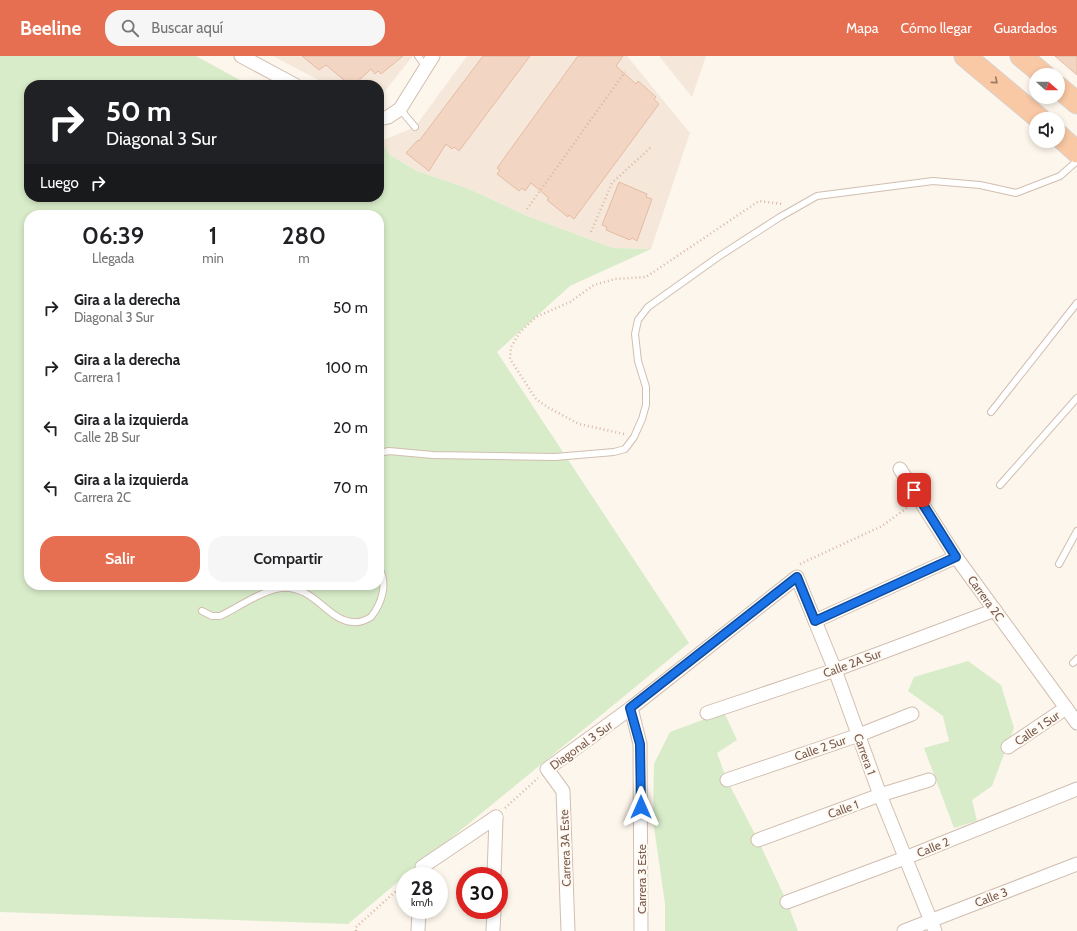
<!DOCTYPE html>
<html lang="es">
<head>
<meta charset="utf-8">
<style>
  :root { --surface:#fff; --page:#f6f6f6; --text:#202124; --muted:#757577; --accent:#e76f51 }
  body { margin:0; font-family:Cabin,sans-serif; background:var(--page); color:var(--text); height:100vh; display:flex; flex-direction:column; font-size:15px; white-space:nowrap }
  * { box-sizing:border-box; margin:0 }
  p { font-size:13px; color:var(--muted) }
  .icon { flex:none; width:22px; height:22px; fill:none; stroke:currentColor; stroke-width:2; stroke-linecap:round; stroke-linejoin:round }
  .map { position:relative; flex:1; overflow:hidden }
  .panel { position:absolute; left:24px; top:154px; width:360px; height:380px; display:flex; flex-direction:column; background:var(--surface); border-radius:16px; box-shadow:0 2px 6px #0003 }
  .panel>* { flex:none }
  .top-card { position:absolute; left:24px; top:24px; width:360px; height:122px; border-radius:16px; box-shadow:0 2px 6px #0003; background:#202124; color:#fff; overflow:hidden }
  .needle { width:26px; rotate:111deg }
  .fabs { position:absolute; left:1029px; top:12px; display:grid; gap:8px }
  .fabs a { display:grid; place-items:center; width:36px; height:36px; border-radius:50%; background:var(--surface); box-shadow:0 2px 6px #0003; font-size:20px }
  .speed { position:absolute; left:396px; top:811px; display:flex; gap:8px; font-size:20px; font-weight:700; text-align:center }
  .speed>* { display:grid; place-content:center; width:52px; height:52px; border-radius:50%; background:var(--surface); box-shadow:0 2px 6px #0003; line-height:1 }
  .speed small { font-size:10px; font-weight:400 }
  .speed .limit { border:6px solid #d22; background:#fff; color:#111 }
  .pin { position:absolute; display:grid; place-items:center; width:34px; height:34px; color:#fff; margin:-17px; border-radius:8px; box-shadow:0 2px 6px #0006 }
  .me { position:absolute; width:44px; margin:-22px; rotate:0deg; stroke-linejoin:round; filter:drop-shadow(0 0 3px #0008) }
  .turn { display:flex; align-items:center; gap:14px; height:84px; padding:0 16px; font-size:18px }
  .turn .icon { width:52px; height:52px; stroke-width:2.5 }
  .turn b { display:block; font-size:28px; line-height:34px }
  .then { display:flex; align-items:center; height:38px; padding:0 16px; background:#0003; gap:8px; font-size:15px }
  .eta { display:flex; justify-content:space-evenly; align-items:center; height:68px; text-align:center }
  .eta b { font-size:24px; font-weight:600; line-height:28px }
  .button { display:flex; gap:8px; margin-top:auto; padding:8px 16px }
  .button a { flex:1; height:46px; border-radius:16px; background:var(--accent); color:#fff; font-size:16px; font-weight:600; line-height:46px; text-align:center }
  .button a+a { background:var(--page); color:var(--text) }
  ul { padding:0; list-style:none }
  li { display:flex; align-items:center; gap:12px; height:60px; padding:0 16px }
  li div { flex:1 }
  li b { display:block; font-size:15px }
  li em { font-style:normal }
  header { display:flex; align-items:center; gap:24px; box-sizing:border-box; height:56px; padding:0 20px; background:var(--accent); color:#fff }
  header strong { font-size:19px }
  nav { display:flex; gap:22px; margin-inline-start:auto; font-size:14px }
  .search { width:280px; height:36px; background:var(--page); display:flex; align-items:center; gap:10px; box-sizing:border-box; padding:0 14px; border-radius:16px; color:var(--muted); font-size:15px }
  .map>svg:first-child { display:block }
  .residential { fill:#f5e8da }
  .green { fill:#d8ecc9; fill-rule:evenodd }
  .building { fill:#f3d5c3; stroke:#e6bba3 }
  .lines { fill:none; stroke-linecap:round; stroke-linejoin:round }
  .service-casing { stroke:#d1beb0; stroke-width:8 }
  .minor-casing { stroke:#d1beb0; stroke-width:15 }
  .trunk-casing { stroke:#dad1cd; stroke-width:23 }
  .path { stroke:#d9b8a5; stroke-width:2.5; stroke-dasharray:1 3; stroke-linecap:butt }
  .service { stroke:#fff; stroke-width:6 }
  .minor { stroke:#fff; stroke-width:13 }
  .trunk { stroke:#f9c8a4; stroke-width:21 }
  .oneway { stroke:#9a7763 }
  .route-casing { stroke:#114b97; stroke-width:10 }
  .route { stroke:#1a73e8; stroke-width:7 }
  .labels { text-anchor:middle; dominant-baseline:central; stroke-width:4; stroke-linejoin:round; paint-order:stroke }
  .street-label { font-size:12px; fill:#7a5c4d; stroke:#fffaf3 }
</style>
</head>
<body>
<header>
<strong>Beeline</strong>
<div class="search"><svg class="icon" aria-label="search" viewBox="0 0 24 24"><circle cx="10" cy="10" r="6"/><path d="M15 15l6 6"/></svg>Buscar aquí</div>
<nav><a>Mapa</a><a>Cómo llegar</a><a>Guardados</a></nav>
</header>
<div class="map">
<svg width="1077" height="875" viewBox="0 0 1077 875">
  <rect width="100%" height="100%" fill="#fdf6ec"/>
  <!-- residential -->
  <g class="residential">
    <polygon points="273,0 413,0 379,42 379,29 328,29"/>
    <polygon points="467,0 627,0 690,77 651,193 613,192 527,160 467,132 417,115 390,99 381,85 415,71"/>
    <polygon points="659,0 706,0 692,41"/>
  </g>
  <!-- green -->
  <g class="green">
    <path d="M0,0h196l53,29h-220v112h350v-56h2l9,14 27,16 50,17 60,28 86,32 38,1 -81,37 -73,66 192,291 -284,233 -57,48 -348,-12zM29,159h350v370h-350z"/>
    <polygon points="968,605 1001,629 1014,672 992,730 972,744 977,765 954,772 924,692 949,685 943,660 908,635 914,621"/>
    <polygon points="724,656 737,684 717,697 727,724 758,784 787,846 798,875 665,875 665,848 653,764 654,708 670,676"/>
  </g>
  <!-- building -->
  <g class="building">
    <polygon points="302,0 403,0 381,18 378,15 375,18 371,13 354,29 350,29 326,9 319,14"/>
    <polygon points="483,0 530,0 459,95 454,91 452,93 446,88 429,115 406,97 418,84 419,85"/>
    <polygon points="578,0 623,0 616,10 636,28 638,25 656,41 654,43 659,48 574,163 569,159 568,161 547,144 549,142 531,127 525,135 522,132 519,135 497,118 500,114 497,112"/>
    <polygon points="1055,0 1077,0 1077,19"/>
    <polygon points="619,126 647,138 646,141 652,143 637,185 632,182 630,184 606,174 607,171 602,169"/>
  </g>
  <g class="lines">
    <defs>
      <g id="service">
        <polyline points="418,0 426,11"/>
        <polyline points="400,53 415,71"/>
        <polyline points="991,356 1077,247"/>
        <polyline points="379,397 389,395 433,399 555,401 614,396 625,393 634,381 642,363 646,349 646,331 638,305 635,278 638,264 648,251 718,201 780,161 817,140 933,125 980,129 1016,137 1060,120 1077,105"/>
        <polyline points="1000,429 1077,342"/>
        <polyline points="1059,508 1077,475"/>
        <path d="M202,555l10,5h8c17,-8 43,-26 61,-28 34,-3 47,34 73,34 6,1 12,-2 17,-5 11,-14 17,-33 8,-49"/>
        <polyline points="1073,607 1077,603"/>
      </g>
      <g id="minor">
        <polyline points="241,0 295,29"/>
        <polyline points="379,63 388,61 400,53 433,0"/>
        <polyline points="900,413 956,501 1077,667"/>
        <polyline points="815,565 956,501"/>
        <polyline points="631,652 640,688 641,875"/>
        <polyline points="707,657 835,614 995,554"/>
        <polyline points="1008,691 1066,652"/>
        <polyline points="727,724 859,679 912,658"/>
        <polyline points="758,784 880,739 929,724"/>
        <polyline points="421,820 422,811 496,761"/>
        <polyline points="494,820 496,761"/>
        <polyline points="787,846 905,802 1077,733"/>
        <polyline points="418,875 419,854"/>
        <polyline points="493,875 494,854"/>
        <polyline points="568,875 563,735 547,713 631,652 797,521 835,614 880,739 935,875"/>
        <polyline points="904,875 1077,808"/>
      </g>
      <g id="trunk">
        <polyline points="965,0 1040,63"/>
        <polyline points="1021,0 1044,19"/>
        <polyline points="1058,31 1077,47"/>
        <polyline points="1058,79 1077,96"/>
      </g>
    </defs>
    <!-- service casing -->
    <use href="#service" class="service-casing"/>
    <!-- minor casing -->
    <use href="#minor" class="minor-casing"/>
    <!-- trunk casing -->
    <use href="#trunk" class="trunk-casing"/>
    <!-- path -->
    <g class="path">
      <polyline points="527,153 625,16"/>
      <polyline points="591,176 612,127 651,91"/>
      <polyline points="624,378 579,368 549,352 536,343 510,303 511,291 520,276 536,261 570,246 594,229 615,223 646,221 759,145 783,148"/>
      <polyline points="800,508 882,470 908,451"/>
      <polyline points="505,752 538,722"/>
      <polyline points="356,875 356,871 405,827"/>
    </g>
    <!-- service -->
    <use href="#service" class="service"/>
    <!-- minor -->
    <use href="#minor" class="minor"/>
    <!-- trunk -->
    <use href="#trunk" class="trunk"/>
  </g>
  <!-- one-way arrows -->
  <defs><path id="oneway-chevron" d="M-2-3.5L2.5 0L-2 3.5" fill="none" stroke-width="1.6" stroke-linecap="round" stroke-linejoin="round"/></defs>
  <use class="oneway" href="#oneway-chevron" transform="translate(995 25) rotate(40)"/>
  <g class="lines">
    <defs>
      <polyline id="route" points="641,751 640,688 630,652 797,521 815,565 956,501 914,434"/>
    </defs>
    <!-- route casing -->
    <use href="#route" class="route-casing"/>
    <!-- route -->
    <use href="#route" class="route"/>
  </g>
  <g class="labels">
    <!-- street labels -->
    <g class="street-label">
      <text transform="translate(986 542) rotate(54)">Carrera 2C</text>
      <text transform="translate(852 607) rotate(-20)">Calle 2A Sur</text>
      <text transform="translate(1037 672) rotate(-34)">Calle 1 Sur</text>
      <text transform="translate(581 689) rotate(-36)">Diagonal 3 Sur</text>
      <text transform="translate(820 692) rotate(-19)">Calle 2 Sur</text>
      <text transform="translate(865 698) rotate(70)">Carrera 1</text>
      <text transform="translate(843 753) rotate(-20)">Calle 1</text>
      <text transform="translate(933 791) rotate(-22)">Calle 2</text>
      <text transform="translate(565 792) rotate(-92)">Carrera 3A Este</text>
      <text transform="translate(641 823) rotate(-90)">Carrera 3 Este</text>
      <text transform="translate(991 841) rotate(-21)">Calle 3</text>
    </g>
  </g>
</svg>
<div class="fabs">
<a><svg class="needle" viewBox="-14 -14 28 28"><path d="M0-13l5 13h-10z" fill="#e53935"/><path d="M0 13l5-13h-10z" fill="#757577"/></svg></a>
<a><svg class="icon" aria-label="sound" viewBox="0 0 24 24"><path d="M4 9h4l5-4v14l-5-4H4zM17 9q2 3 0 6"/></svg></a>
</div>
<div class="speed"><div>28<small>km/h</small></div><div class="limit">30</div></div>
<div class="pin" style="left:914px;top:434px;background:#d93025"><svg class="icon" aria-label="arrive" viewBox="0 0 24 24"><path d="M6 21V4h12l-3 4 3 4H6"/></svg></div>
<svg class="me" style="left:641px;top:751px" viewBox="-20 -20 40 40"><path d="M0-17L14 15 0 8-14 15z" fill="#1a73e8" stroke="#fff" stroke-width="4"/></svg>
<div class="top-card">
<div class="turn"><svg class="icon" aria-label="right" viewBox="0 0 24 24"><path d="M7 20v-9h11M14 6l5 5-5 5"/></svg><div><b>50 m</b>Diagonal 3 Sur</div></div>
<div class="then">Luego<svg class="icon" aria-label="right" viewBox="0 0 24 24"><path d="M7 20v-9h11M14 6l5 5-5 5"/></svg></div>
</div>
<section class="panel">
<div class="eta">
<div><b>06:39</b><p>Llegada</p></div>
<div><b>1</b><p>min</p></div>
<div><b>280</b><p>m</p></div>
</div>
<ul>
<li><svg class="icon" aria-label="right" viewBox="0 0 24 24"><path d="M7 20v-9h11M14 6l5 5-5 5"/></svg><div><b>Gira a la derecha</b><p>Diagonal 3 Sur</p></div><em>50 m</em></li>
<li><svg class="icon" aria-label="right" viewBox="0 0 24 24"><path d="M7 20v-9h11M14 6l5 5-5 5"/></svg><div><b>Gira a la derecha</b><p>Carrera 1</p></div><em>100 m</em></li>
<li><svg class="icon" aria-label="left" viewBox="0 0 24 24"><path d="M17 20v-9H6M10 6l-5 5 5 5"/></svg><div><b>Gira a la izquierda</b><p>Calle 2B Sur</p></div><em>20 m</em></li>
<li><svg class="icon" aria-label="left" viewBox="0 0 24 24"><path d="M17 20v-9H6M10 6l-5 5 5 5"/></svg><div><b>Gira a la izquierda</b><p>Carrera 2C</p></div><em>70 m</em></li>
</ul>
<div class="button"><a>Salir</a><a>Compartir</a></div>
</section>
</div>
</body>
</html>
